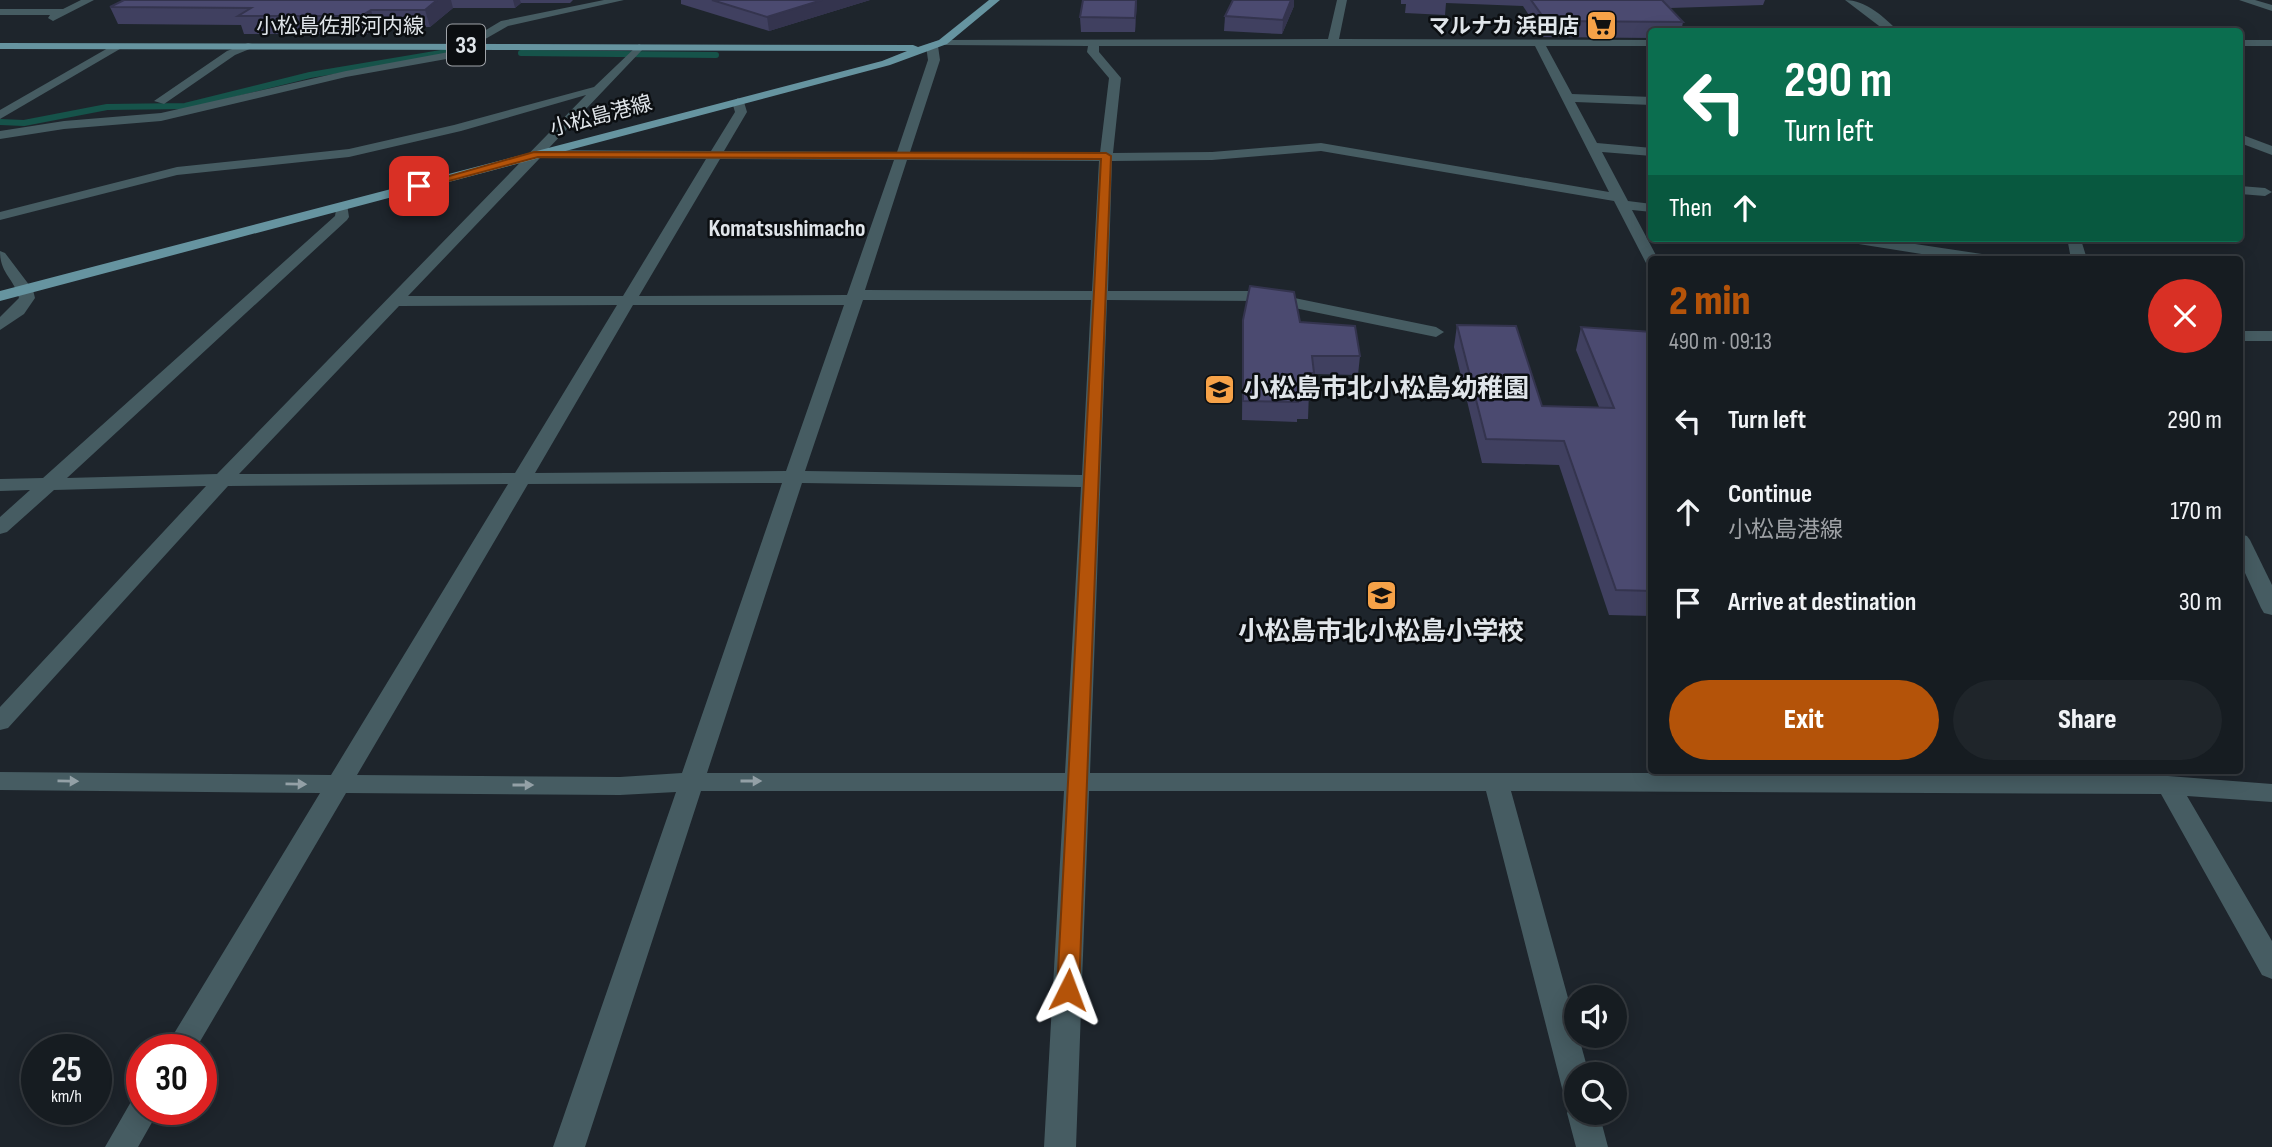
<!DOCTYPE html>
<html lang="en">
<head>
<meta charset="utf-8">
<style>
  :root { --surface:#161c21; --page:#1f252a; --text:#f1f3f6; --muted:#9ea1a5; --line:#353a3f; --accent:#b45309 }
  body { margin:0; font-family:"Sofia Sans Condensed","Noto Sans JP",sans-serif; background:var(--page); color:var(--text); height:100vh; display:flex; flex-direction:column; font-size:26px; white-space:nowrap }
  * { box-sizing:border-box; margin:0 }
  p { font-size:23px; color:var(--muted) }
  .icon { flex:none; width:38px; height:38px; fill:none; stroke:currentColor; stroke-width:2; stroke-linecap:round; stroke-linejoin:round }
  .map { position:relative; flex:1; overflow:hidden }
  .side { position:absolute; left:1648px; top:256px; width:595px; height:518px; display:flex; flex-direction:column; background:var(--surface); border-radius:7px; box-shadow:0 4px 18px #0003,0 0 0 2px var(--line) }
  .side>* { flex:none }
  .banner { position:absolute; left:1648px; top:28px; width:595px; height:214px; border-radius:7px; box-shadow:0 4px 18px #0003,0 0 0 2px var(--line); background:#0b6e4f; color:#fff; overflow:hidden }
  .controls { position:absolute; left:1564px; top:985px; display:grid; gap:14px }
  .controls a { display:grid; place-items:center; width:63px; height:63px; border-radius:50%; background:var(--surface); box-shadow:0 4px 18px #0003,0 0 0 2px var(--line); font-size:35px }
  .speed { position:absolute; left:21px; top:1034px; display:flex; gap:14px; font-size:35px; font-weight:700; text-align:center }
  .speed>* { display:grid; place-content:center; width:91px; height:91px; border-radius:50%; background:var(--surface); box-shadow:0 4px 18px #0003,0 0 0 2px var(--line); line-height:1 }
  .speed small { font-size:18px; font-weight:400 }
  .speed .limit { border:10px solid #d22; background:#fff; color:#111 }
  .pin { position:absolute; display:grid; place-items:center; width:60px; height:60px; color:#fff; margin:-30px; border-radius:14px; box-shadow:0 4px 10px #0006 }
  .me { position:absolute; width:77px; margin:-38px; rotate:3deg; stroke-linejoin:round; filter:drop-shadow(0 0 5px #0008) }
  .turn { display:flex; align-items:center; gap:24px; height:147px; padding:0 21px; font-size:32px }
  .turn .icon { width:91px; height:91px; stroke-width:2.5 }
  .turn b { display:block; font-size:49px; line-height:60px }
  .then { display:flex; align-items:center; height:66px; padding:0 21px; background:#0003; gap:14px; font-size:26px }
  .round { display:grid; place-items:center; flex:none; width:74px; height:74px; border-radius:37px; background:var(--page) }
  .head { display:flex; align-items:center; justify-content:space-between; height:119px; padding:0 21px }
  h1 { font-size:42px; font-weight:800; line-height:52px; color:var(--accent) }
  .button { display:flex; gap:14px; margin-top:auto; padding:14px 21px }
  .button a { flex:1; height:80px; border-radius:42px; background:var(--accent); color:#fff; font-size:28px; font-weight:800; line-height:80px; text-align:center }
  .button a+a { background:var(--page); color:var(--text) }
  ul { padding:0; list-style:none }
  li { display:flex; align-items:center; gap:21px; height:91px; padding:0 21px }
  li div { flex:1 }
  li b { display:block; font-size:26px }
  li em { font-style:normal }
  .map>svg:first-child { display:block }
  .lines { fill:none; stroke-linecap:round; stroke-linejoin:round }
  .stream { stroke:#16534a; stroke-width:6 }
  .minor { fill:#465c62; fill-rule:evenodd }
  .major { fill:#6694a0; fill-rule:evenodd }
  .wall { fill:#404060 }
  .shaded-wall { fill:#34344e }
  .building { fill:#4b4a70; stroke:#34344e; stroke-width:2 }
  .oneway { fill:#93a0a6 }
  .route { fill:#b45309; stroke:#753606; stroke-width:2 }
  .labels { text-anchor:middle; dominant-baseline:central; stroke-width:5; stroke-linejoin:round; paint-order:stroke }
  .far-street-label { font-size:21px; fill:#e0e5ea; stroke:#0b0e11 }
  .far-poi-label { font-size:21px; font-weight:bold; fill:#e0e5ea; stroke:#0b0e11; text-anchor:end }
  .shield { fill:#0b0e11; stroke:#a0a4a9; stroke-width:2 }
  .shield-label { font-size:24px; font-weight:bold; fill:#e0e5ea }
  .far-quarter-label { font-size:24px; font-weight:bold; fill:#e0e5ea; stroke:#0b0e11 }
  .poi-label { font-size:26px; font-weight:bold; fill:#e0e5ea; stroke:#0b0e11; text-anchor:start }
</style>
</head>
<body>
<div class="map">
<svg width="2272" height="1147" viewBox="0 0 2272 1147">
  <rect width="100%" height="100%" fill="#1e252c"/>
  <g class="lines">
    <!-- stream -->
    <g class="stream">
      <polyline points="521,53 716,55"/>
      <polyline points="0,122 24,123 107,107 185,106 310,75 447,52"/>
    </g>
    <!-- minor -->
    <g class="minor">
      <polygon points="81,0 94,0 53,21 48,18 50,15 0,15 0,9 63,9"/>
      <polygon points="604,0 624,0 508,26 452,58 346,77 161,121 64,129 0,139 0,131 64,121 161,113 346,71 449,52 501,21"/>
      <path d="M1337,0h10l-8,39 313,1v6h-106l26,48 80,3v8l-77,-3 22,41 55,5v8l-50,-4 26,49 24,3v8l-20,-2 26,49h-6v8l-5,-2 -33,-64 -293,-50 -109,9 -100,1 -4,130h152l176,36 8,5 -8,5 -176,-36 -153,-1 -17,473h831l247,3 104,8v18l-85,-6 85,145v38l-10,-4 -101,-181 -650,-3 78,283h-12v39h22l9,34h-32l-9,-34 5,-10 4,-2 -10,-3 -4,-10 -76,-297h-397l-13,356h-32l20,-356h-363l-116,356h-32l123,-355 -56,3 -274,-2 -151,257h-31l156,-257 -320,-3v-18l331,3 177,-291 -280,2 -220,242 -8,2v-23l206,-221 -152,4 -47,42 -7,2v-17l30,-27 -30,1v-12l43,-1 292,-262 2,-12h10l2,13 -2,3 -280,258 150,-4 369,-379 -125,36 -112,26 -172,18 -177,45v-8l177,-45 172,-18 105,-24 140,-38 45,-43 6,3 -2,2 -96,101 164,1 24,-39 -3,-10 6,-4 6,4 3,10 -23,39 173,1 31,-92 -2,-14 6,-3 6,3 2,14 -30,92 190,1 9,-75 -22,-26 1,-6 -145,-1 -4,-1v-4l389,-1zM1099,46h436l74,146 -288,-49 -109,9 -99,1 8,-75 -22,-26zM540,158l166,1 -83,137h-215zM720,159l174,1 -47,135 -208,1zM907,160l192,1 -7,130 -227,-1zM863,300h228l-9,175 -277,-4zM617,305l-102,168 -276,1 160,-168zM633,305h211l-58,166 -251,2zM782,483l-100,290 -62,4 -263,-2 171,-291zM802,483l279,4 -16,286h-358z"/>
      <path d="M1845,0c21,0 39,17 54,32h-12z"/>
      <polygon points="2239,0 2255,0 2272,5 2272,11"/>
      <rect x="2240" y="40" width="32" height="6"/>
      <polygon points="248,43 252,44 252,48 235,55 164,104 154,101 227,51"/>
      <polygon points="115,44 125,46 0,119 0,110"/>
      <polygon points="2240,134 2272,146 2272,155 2240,143"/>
      <polygon points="2240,186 2265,188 2272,192 2265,196 2240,194"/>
      <polygon points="1839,238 1875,238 1982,254 1990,259 1953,259 1846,242"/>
      <polygon points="2071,238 2085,238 2082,243 2087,259 2071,259 2068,243"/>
      <path d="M0,251l5,2 28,37 2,8 -11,16 -24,16v-13l19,-19c-5,-20 -19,-24 -19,-47z"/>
      <rect x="2240" y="331" width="32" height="10"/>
      <polygon points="2240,534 2247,536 2250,540 2272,585 2272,615 2264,613 2261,608 2240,562"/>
      <polygon points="142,1096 142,1110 159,1110 138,1147 105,1147 132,1100"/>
    </g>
    <!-- major -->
    <polygon class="major" points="989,0 1000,0 947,44 890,65 0,301 0,291 882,61 907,51 0,49 0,43 913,45 918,47 939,40"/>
  </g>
  <!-- wall -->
  <g class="wall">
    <polygon points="124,0 573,0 570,3 521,3 515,8 453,8 430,27 376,27 367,34 244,34 241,25 118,24 110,7"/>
    <polygon points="681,0 870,0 769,31 681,4"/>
    <polygon points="1137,0 1135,32 1081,32 1080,17"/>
    <polygon points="1401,0 1765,0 1763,5 1670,8 1683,22 1681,32 1652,32 1652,38 1543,37 1523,6 1446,3 1445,15 1405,13 1406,4 1401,4"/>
    <polygon points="1294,6 1282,34 1224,31 1225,16"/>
    <polygon points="1243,320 1300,322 1360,356 1358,375 1314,374 1312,392 1309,392 1308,419 1297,419 1297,422 1242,420"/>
    <polygon points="1457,325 1542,406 1599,407 1576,350 1581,327 1652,332 1652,616 1609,615 1559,465 1482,463 1454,347"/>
  </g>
  <!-- shaded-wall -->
  <g class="shaded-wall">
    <polygon points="437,0 451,0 453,8 430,27 425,10"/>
    <polygon points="513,0 520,0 521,3 515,8"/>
    <polygon points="822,0 870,0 769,31 767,17"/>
    <polygon points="1136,0 1137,0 1135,32 1135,18"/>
    <polygon points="1291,0 1294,0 1294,6 1282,34 1283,20"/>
    <polygon points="371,10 376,27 367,34 361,16"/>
  </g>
  <!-- building -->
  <g class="building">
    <polygon points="124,0 437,0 425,10 371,10 361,16 238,16 251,8 110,7"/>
    <polygon points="712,0 822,0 767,17"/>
    <polygon points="1083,0 1136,0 1135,18 1080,17"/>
    <polygon points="1233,0 1291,0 1283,20 1225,16"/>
    <polygon points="1531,0 1662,0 1683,22 1546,21"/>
    <polygon points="1250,286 1294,292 1300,322 1355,326 1360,356 1312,356 1314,373 1308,373 1309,400 1298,400 1298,402 1243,401 1243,320"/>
    <polygon points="1457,325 1516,326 1542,406 1614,408 1581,327 1652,332 1652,591 1616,590 1564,441 1486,439"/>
  </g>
  <!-- one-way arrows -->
  <defs><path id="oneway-solid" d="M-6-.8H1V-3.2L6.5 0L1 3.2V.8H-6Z" transform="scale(1.75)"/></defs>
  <g class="oneway">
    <use href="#oneway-solid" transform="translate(68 781) rotate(1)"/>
    <use href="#oneway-solid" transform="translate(751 781)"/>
    <use href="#oneway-solid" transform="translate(296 784) rotate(1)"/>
    <use href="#oneway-solid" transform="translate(523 785)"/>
  </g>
  <!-- route -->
  <polygon class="route" points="534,152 1106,153 1111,156 1079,990 1075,997 1068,999 1060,997 1057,990 1101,159 538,157 419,189 414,186"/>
  <!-- icons -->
  <defs>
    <symbol id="supermarket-square" viewBox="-11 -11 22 22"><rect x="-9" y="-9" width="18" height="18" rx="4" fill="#f6a248" stroke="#0b0e11"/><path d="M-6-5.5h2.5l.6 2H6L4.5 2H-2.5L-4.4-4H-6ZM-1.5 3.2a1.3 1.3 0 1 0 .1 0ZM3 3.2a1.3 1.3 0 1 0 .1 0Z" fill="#111"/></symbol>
    <symbol id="school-square" viewBox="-11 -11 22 22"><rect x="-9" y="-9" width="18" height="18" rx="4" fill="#f6a248" stroke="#0b0e11"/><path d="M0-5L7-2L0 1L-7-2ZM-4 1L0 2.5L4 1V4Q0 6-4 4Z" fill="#111"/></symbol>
  </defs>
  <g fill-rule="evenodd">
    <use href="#supermarket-square" x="1584" y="8" width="35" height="35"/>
    <use href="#school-square" x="1202" y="372" width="35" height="35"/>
    <use href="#school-square" x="1364" y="578" width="35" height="35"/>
  </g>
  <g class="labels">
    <!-- far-street labels -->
    <g class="far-street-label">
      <text x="340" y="26">小松島佐那河内線</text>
      <text transform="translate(601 116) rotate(-15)">小松島港線</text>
    </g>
    <!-- far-poi labels -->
    <g class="far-poi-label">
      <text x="1579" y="26">マルナカ 浜田店</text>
    </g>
    <!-- shield labels -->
    <rect class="shield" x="447" y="24.5" width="38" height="41" rx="5"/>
    <g class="shield-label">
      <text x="466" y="45">33</text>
    </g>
    <!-- far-quarter labels -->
    <g class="far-quarter-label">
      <text x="787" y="228">Komatsushimacho</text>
    </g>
    <!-- poi labels -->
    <g class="poi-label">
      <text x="1243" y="389">小松島市北小松島幼稚園</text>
      <text x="1381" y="632" text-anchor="middle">小松島市北小松島小学校</text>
    </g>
  </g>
</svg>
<div class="controls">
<a><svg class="icon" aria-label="sound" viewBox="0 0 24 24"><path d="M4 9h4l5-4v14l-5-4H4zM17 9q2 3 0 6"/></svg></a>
<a><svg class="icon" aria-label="search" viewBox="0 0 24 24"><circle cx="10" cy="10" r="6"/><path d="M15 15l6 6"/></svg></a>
</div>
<div class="speed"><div>25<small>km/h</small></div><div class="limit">30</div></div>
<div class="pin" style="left:419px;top:186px;background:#d93025"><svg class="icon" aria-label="arrive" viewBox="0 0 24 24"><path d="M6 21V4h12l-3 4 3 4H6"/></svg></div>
<svg class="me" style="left:1068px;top:990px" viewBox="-20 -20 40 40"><path d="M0-17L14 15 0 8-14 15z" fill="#b45309" stroke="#fff" stroke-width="4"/></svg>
<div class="banner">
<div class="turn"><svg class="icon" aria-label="left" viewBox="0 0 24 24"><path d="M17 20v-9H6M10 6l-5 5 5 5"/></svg><div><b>290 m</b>Turn left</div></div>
<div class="then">Then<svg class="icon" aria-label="ahead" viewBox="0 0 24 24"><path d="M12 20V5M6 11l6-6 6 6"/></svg></div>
</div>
<section class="side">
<div class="head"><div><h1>2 min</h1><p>490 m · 09:13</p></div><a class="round" style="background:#d93025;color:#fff"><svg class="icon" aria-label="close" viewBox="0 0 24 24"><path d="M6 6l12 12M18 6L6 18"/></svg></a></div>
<ul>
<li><svg class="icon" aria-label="left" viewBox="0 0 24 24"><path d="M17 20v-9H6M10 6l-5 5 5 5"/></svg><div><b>Turn left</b></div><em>290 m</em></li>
<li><svg class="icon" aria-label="ahead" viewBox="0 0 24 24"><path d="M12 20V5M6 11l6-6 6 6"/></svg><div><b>Continue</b><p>小松島港線</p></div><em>170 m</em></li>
<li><svg class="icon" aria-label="arrive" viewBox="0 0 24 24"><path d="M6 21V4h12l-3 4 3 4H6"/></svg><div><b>Arrive at destination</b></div><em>30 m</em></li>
</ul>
<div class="button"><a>Exit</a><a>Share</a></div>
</section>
</div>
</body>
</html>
